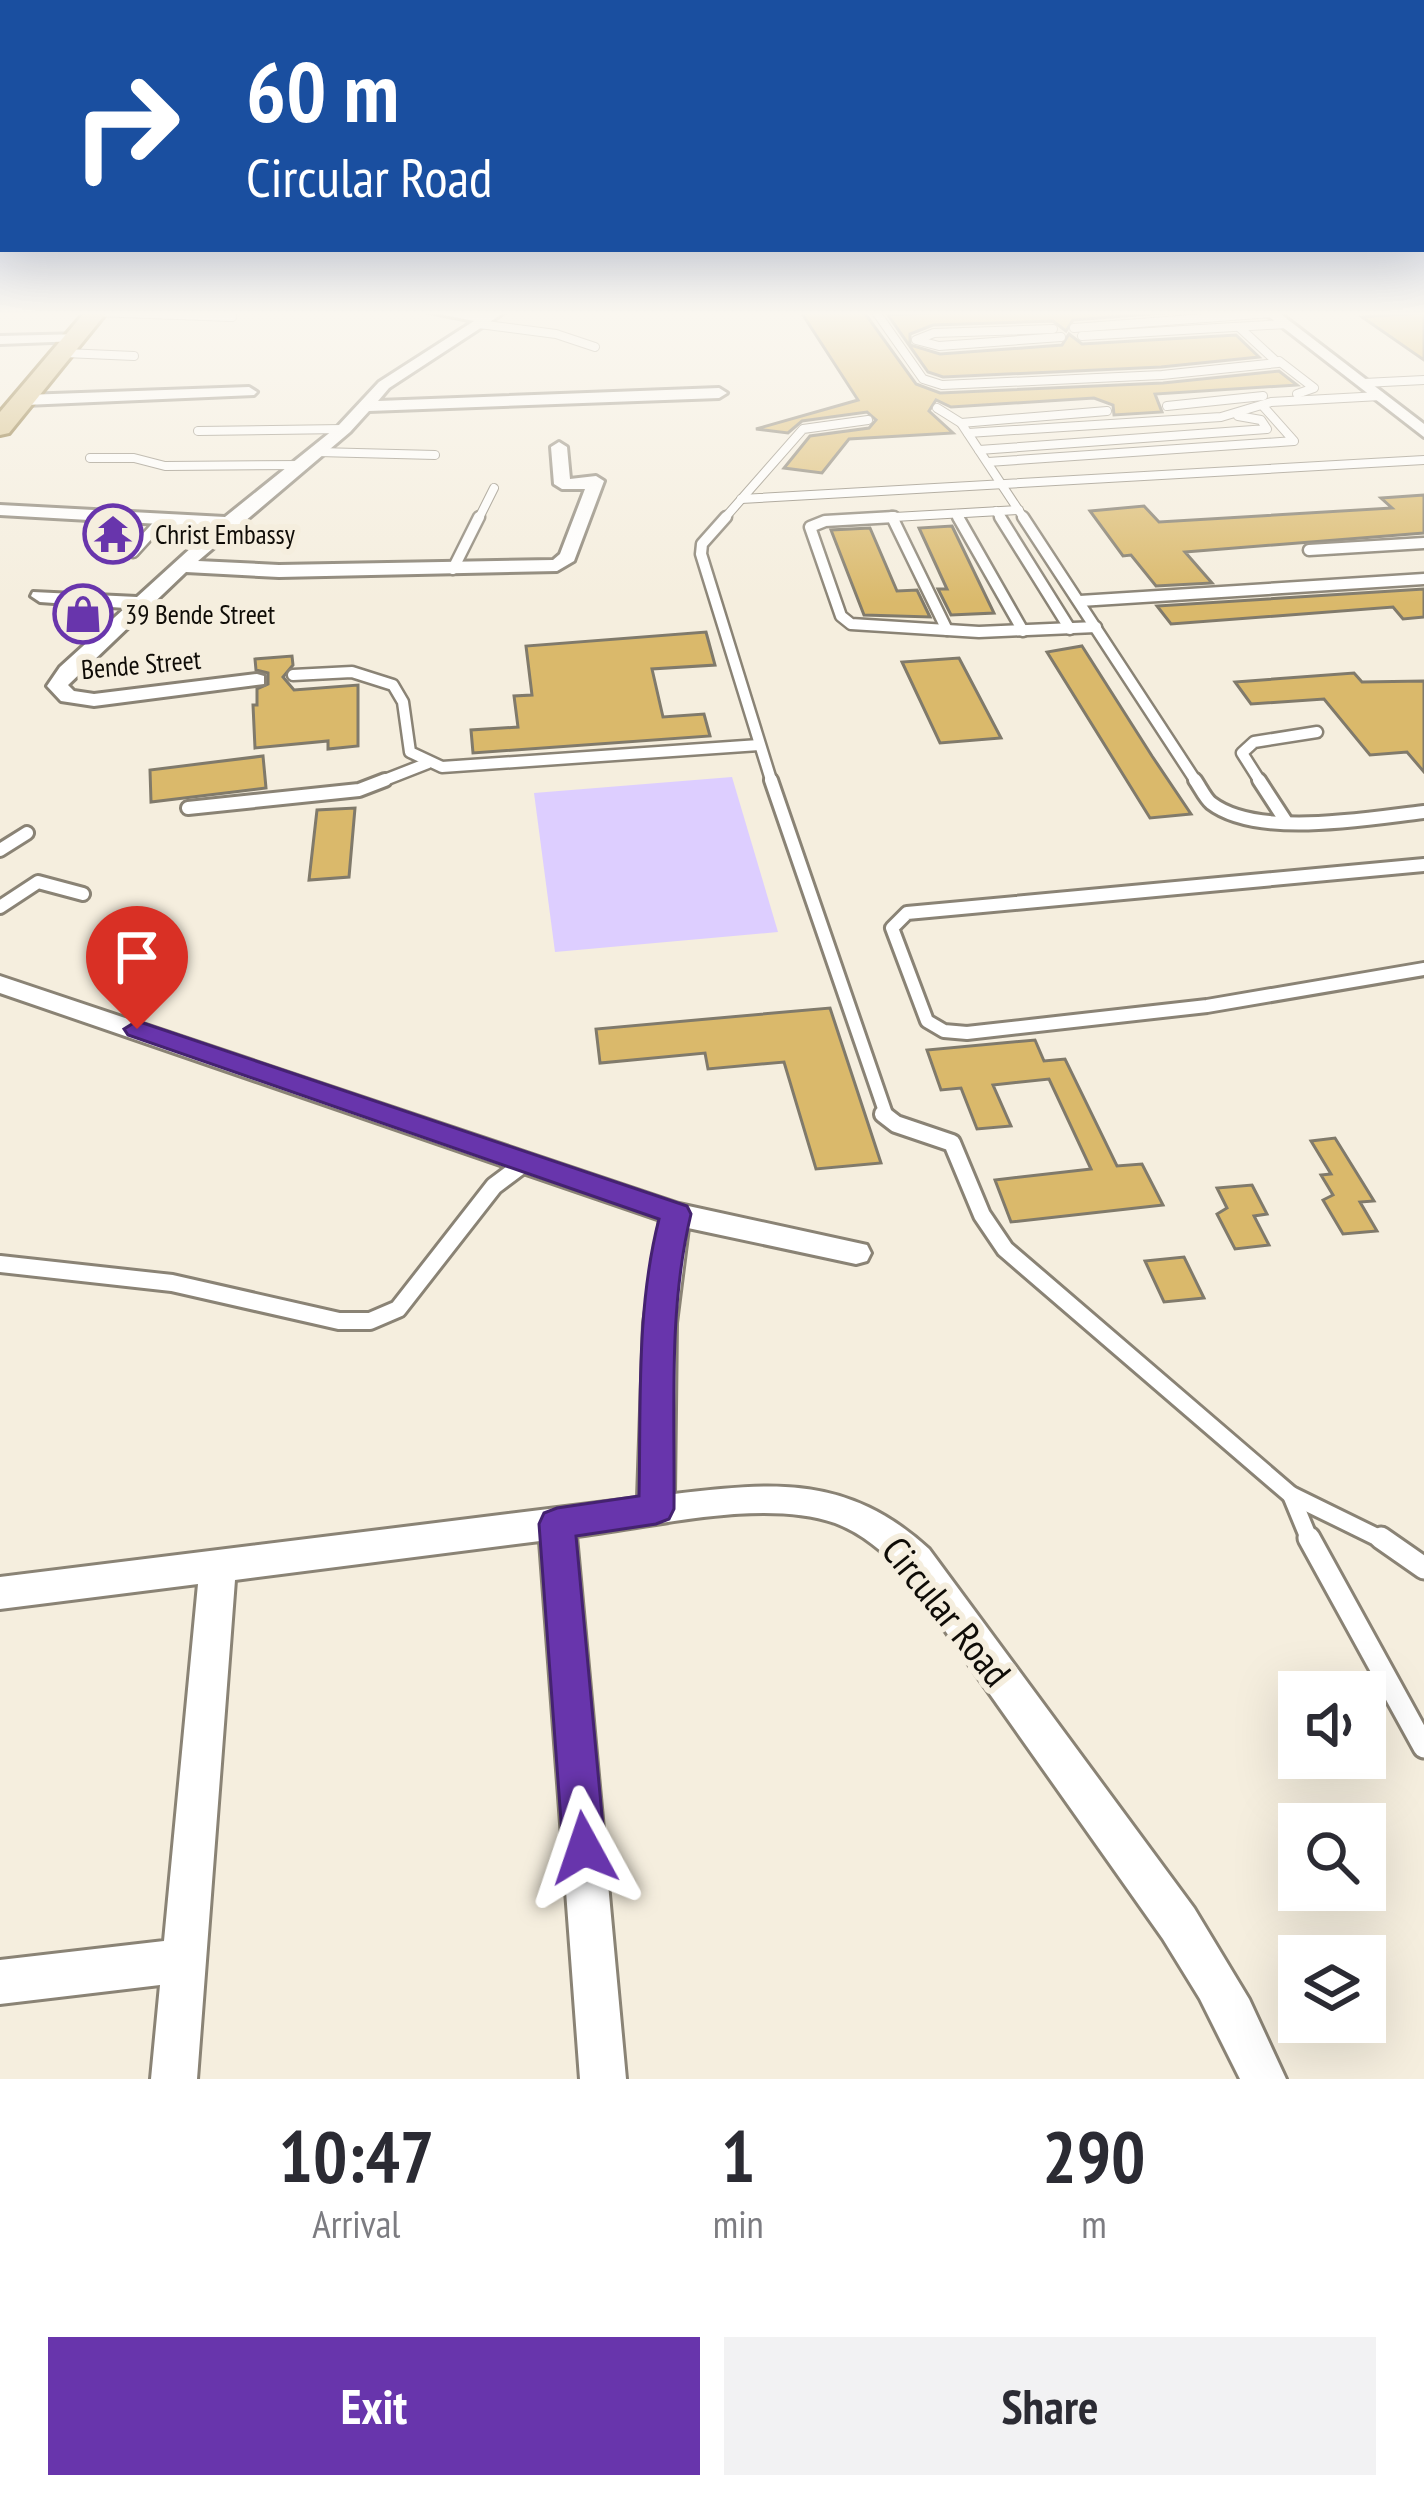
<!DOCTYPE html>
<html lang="en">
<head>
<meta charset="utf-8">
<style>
  :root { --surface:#fff; --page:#f2f2f3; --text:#2b2b33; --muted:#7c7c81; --accent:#6835ac }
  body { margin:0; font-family:"PT Sans Narrow",sans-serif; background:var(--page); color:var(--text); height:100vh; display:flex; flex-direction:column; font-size:45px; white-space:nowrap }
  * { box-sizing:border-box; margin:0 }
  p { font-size:39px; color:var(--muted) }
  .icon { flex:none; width:66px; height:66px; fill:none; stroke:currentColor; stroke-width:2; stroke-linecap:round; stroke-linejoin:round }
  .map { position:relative; height:2079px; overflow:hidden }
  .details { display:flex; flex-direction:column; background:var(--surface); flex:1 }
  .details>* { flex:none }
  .top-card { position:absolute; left:0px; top:0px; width:1425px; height:252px; box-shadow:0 12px 48px #0002; background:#1a4fa0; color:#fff; overflow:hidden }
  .tools { position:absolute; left:1278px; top:1671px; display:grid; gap:24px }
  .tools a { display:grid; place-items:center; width:108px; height:108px; border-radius:0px; background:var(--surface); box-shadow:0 12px 48px #0002; font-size:60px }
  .pin { position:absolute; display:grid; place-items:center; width:102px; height:102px; color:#fff; margin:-123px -51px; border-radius:50% 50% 50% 0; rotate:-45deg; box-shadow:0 0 12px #0007 }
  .pin .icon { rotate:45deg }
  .me { position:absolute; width:132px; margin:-66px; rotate:355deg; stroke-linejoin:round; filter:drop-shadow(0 0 9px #0008) }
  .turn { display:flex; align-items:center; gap:42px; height:252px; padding:0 48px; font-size:54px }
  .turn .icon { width:156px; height:156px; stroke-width:2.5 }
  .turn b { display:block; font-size:84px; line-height:102px }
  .eta { display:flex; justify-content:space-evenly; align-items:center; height:204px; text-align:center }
  .eta b { font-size:72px; font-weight:600; line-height:84px }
  .primary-button { display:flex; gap:24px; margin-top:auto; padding:24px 48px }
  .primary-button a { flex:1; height:138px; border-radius:0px; background:var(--accent); color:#fff; font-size:48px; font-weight:600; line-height:138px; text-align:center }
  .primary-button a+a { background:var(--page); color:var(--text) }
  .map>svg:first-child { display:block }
  .green { fill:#ddceff }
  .building { fill:#dab96b; stroke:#807a6b; stroke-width:3 }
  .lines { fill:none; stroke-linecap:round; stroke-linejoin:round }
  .lane-far4-casing { stroke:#8a8375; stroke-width:10 }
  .lane-far3-casing { stroke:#8a8375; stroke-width:15 }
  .lane-far2-casing { stroke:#8a8375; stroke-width:18 }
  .lane-far1-casing { stroke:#8a8375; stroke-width:22 }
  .lane-casing { stroke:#8a8375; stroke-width:27 }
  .street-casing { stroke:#8a8375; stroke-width:6 }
  .primary-casing { stroke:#7c6220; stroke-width:6 }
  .lane-far4 { stroke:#fff; stroke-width:8 }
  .lane-far3 { stroke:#fff; stroke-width:10 }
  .lane-far2 { stroke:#fff; stroke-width:12 }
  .lane-far1 { stroke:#fff; stroke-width:16 }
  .lane { stroke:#fff; stroke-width:21 }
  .street { fill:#fff; fill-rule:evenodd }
  .primary { fill:#d4bd82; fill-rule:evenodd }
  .route { fill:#6835ac; stroke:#442270; stroke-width:3 }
  .labels { text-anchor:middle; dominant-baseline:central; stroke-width:12; stroke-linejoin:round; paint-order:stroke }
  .far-poi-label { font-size:27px; fill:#0f0c07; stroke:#f5eede; text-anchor:start }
  .far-street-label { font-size:27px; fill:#0f0c07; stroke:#f5eede }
  .near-street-label { font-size:39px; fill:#0f0c07; stroke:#f5eede }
</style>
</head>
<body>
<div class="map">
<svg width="1424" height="2079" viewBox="0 0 1424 2079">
  <rect width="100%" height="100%" fill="#f5eede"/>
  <!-- green -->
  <polygon class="green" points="732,777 778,932 555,952 534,793"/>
  <!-- building -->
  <g class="building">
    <polygon points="801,312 864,312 916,384 940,393 1163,383 1279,371 1297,385 1155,394 1162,412 1114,415 1113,405 1094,398 951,407 936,400 929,411 953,433 849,439 822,473 784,468 810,436 869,428 876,420 867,412 802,421 788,433 756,429 858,400"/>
    <polygon points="949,312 1177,312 1073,320 1066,331 1053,321 933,325 910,334 910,345 940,354 1062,345 1069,334 1082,344 1236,335 1259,357 1161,367 943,377 928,372 888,315"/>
    <polygon points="1424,313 1424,360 1362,317"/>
    <polygon points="1424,495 1424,533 1185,552 1212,583 1156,586 1131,555 1123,556 1090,511 1144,506 1159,522 1392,508 1381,498"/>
    <polygon points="952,526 994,613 951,615 938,589 947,589 919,528"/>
    <polygon points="870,528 897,591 917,590 930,617 864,615 831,530"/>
    <polygon points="1424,589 1424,617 1403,619 1393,607 1171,624 1157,606"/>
    <polygon points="706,632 715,665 652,669 663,717 704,714 710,736 473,753 471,730 518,727 514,696 532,695 526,646"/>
    <polygon points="1082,646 1152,756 1191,814 1150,818 1047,652"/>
    <polygon points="292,656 293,665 283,677 294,690 358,685 358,746 328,749 328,741 255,748 253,705 257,705 257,689 268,684 268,673 256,670 255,659"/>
    <polygon points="959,658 1001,738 940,743 902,662"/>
    <polygon points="1354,673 1362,682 1424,681 1424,772 1407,752 1370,755 1324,699 1251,704 1235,682"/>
    <polygon points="263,756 266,788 151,802 150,770"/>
    <polygon points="355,808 349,877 309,880 317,810"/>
    <polygon points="830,1008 881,1163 816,1169 784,1062 708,1069 705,1053 600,1063 596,1029"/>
    <polygon points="1035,1040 1044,1061 1065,1059 1117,1166 1142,1164 1163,1205 1011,1222 995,1180 1091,1169 1049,1079 993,1085 1011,1126 977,1129 961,1088 941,1090 927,1050"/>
    <polygon points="1335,1138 1374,1201 1360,1202 1377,1231 1343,1234 1323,1200 1333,1195 1321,1175 1331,1174 1311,1141"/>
    <polygon points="1252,1185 1267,1214 1254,1216 1269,1245 1235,1249 1217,1214 1227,1208 1217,1188"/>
    <polygon points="1184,1257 1204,1298 1164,1302 1145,1261"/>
  </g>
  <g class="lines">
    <defs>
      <g id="lane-far4">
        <polyline points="95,312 232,317"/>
        <polyline points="876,312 923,379 942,385 1162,375 1278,363 1239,327"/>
        <polyline points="479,324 556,334 595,347"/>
        <polyline points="1074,328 1271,313"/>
        <polyline points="1053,329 934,333 916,340 939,346 1061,337"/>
        <polyline points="1082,336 1286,324"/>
        <polyline points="65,353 134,356"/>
        <polyline points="1279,361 1314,388 1297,394"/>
        <polyline points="1364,383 1424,380"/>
        <polyline points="1167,406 1263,396"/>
        <polyline points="937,408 961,423"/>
        <polyline points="198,431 344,429"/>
        <polyline points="968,433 1221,417 1271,402 1380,396"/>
        <polyline points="979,450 1267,429 1261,420 1238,416"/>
        <polyline points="318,452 435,455"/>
        <polyline points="90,458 134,458 165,466 304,465"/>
        <polyline points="988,462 1294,441 1262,405"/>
        <polyline points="741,499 1424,460"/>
        <polyline points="996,511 1002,520"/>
        <polyline points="956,514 959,520"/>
        <polyline points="478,520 494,488"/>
        <polyline points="723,520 803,429 868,420"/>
        <polyline points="841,520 1019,510"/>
        <polyline points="1025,520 961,423 1107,411"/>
      </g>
      <g id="lane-far3">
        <polyline points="726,517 702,544 701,554 772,783"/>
        <polyline points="892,517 947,630"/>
        <polyline points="894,517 825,521 810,527 841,616 851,624 979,632 1096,627"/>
        <polyline points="958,517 1023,631"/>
        <polyline points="1000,517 1070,629"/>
        <polyline points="1023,517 1197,783"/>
        <polyline points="1309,550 1424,543"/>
        <polyline points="133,552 163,519"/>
        <polyline points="453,569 479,517"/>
        <polyline points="1080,601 1424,579"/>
        <polyline points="293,675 352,672 393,685 403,702 410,752 442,767 759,745"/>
        <polyline points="377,783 428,763"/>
        <polyline points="1261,783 1242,753 1254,742 1317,732"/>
      </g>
      <g id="lane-far2">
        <polyline points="771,780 887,1117"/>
        <path d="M1195,780c5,7 10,18 16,23 47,36 159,15 213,9"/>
        <polyline points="1259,780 1285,820"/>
        <polyline points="188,808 359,790 385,780"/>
        <polyline points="0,850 27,833"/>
        <polyline points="1424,865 907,913 892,928 927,1021 944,1031 967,1033 1207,1006 1424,969"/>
        <polyline points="0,907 38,882 83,894"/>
      </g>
      <g id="lane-far1">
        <polyline points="883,1114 896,1124 952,1143 982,1215 1005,1249 1291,1495 1385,1541"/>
        <polyline points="0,1264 172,1283 339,1321 370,1321 398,1309 494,1186 526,1162"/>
        <polyline points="1291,1495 1310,1541"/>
      </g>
      <g id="lane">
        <polyline points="1309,1538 1424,1747"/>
        <polyline points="1381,1538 1424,1568"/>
      </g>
      <g id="street">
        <polygon points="429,312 505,312 389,388 378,401 719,388 727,393 719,398 369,411 350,432 198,561 279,565 553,560 560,554 585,489 562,489 554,484 551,447 559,442 567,447 570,479 596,476 604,481 574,561 557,571 279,577 186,572 68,685 74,691 94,694 257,674 264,676 264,684 94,706 61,701 47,686 60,667 125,608 40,602 31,596 33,592 137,597 214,527 0,515 0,505 225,517 338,426 379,382 474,321"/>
        <polygon points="1263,312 1278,312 1424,424 1424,437"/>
        <polygon points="83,334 85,337 78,341 0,344 0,336"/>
        <polygon points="249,387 257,392 254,395 25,405 17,400 25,395"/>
        <path d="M0,976l679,228 188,41 4,8 -4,8 -11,3 -168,-36 -12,95 -2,171c101,-12 174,-19 255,55l265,359 55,91 37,80h-46l-40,-80 -37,-60 -260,-368c-20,-19 -41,-38 -68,-48 -74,-25 -182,4 -259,13l50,543h-46l-40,-538 -305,39 -38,499h-46l9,-94 -160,19v-44l164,-19 34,-357 -198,25v-32l638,-79 6,-175 16,-103 -660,-227z"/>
      </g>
      <polygon id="primary" points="85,312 107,312 9,433 0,435 0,412"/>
    </defs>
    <!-- lane-far4 casing -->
    <use href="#lane-far4" class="lane-far4-casing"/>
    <!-- lane-far3 casing -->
    <use href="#lane-far3" class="lane-far3-casing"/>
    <!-- lane-far2 casing -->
    <use href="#lane-far2" class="lane-far2-casing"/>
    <!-- lane-far1 casing -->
    <use href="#lane-far1" class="lane-far1-casing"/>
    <!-- lane casing -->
    <use href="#lane" class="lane-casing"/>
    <!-- street casing -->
    <use href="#street" class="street-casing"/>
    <!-- primary casing -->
    <use href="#primary" class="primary-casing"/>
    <!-- lane-far4 -->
    <use href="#lane-far4" class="lane-far4"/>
    <!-- lane-far3 -->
    <use href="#lane-far3" class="lane-far3"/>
    <!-- lane-far2 -->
    <use href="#lane-far2" class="lane-far2"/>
    <!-- lane-far1 -->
    <use href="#lane-far1" class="lane-far1"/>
    <!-- lane -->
    <use href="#lane" class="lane"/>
    <!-- street -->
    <use href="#street" class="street"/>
    <!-- primary -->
    <use href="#primary" class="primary"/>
  </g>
  <!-- sky -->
  <linearGradient id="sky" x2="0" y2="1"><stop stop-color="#8fa6e2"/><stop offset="0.52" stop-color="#faf7f0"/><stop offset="1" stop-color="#faf7f0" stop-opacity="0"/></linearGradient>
  <rect width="1424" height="603" fill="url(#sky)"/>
  <!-- route -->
  <path class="route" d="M137,1021l550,185 4,8c-23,95 -16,197 -17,295l-5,10 -13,5 -80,12 29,312 -6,14 -15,7 -15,-7 -6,-14 -24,-324 5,-11 13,-5 82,-12c2,-91 -3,-188 20,-277l-531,-184 -4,-6z"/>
  <!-- icons -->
  <defs>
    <symbol id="temple-ring" viewBox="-11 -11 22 22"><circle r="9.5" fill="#f5eede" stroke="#6835ac" stroke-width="1.5"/><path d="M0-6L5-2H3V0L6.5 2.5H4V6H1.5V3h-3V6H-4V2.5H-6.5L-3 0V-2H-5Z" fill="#6835ac"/></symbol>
    <symbol id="shop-ring" viewBox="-11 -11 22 22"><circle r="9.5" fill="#f5eede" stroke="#6835ac" stroke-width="1.5"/><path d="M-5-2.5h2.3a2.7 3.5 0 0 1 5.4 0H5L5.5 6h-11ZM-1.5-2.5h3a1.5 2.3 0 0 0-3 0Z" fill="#6835ac"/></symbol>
  </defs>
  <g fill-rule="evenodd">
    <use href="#temple-ring" x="80" y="501" width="66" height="66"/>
    <use href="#shop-ring" x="50" y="581" width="66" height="66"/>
  </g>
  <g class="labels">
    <!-- far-poi labels -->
    <g class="far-poi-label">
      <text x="155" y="534">Christ Embassy</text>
      <text x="125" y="614">39 Bende Street</text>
    </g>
    <!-- far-street labels -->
    <g class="far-street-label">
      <text transform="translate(141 664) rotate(-5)">Bende Street</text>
    </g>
    <!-- near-street labels -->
    <g class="near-street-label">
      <text transform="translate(947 1611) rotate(51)">Circular Road</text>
    </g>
  </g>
</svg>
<div class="tools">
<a><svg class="icon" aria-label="sound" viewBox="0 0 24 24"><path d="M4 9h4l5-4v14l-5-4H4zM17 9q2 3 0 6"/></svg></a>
<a><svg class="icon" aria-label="search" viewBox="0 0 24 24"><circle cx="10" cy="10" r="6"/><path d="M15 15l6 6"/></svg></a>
<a><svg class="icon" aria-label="layers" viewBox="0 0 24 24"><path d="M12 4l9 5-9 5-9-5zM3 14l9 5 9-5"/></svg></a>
</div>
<div class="pin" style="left:137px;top:1029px;background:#d93025"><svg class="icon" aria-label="arrive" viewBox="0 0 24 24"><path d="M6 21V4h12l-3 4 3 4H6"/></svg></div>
<svg class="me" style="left:584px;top:1848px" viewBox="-20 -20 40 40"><path d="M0-17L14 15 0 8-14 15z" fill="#6835ac" stroke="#fff" stroke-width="4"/></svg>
<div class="top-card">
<div class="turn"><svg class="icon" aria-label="right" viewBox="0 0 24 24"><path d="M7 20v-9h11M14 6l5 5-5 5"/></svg><div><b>60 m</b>Circular Road</div></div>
</div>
</div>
<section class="details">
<div class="eta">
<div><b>10:47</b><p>Arrival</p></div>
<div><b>1</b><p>min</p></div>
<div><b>290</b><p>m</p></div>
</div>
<div class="primary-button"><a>Exit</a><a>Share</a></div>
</section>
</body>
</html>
